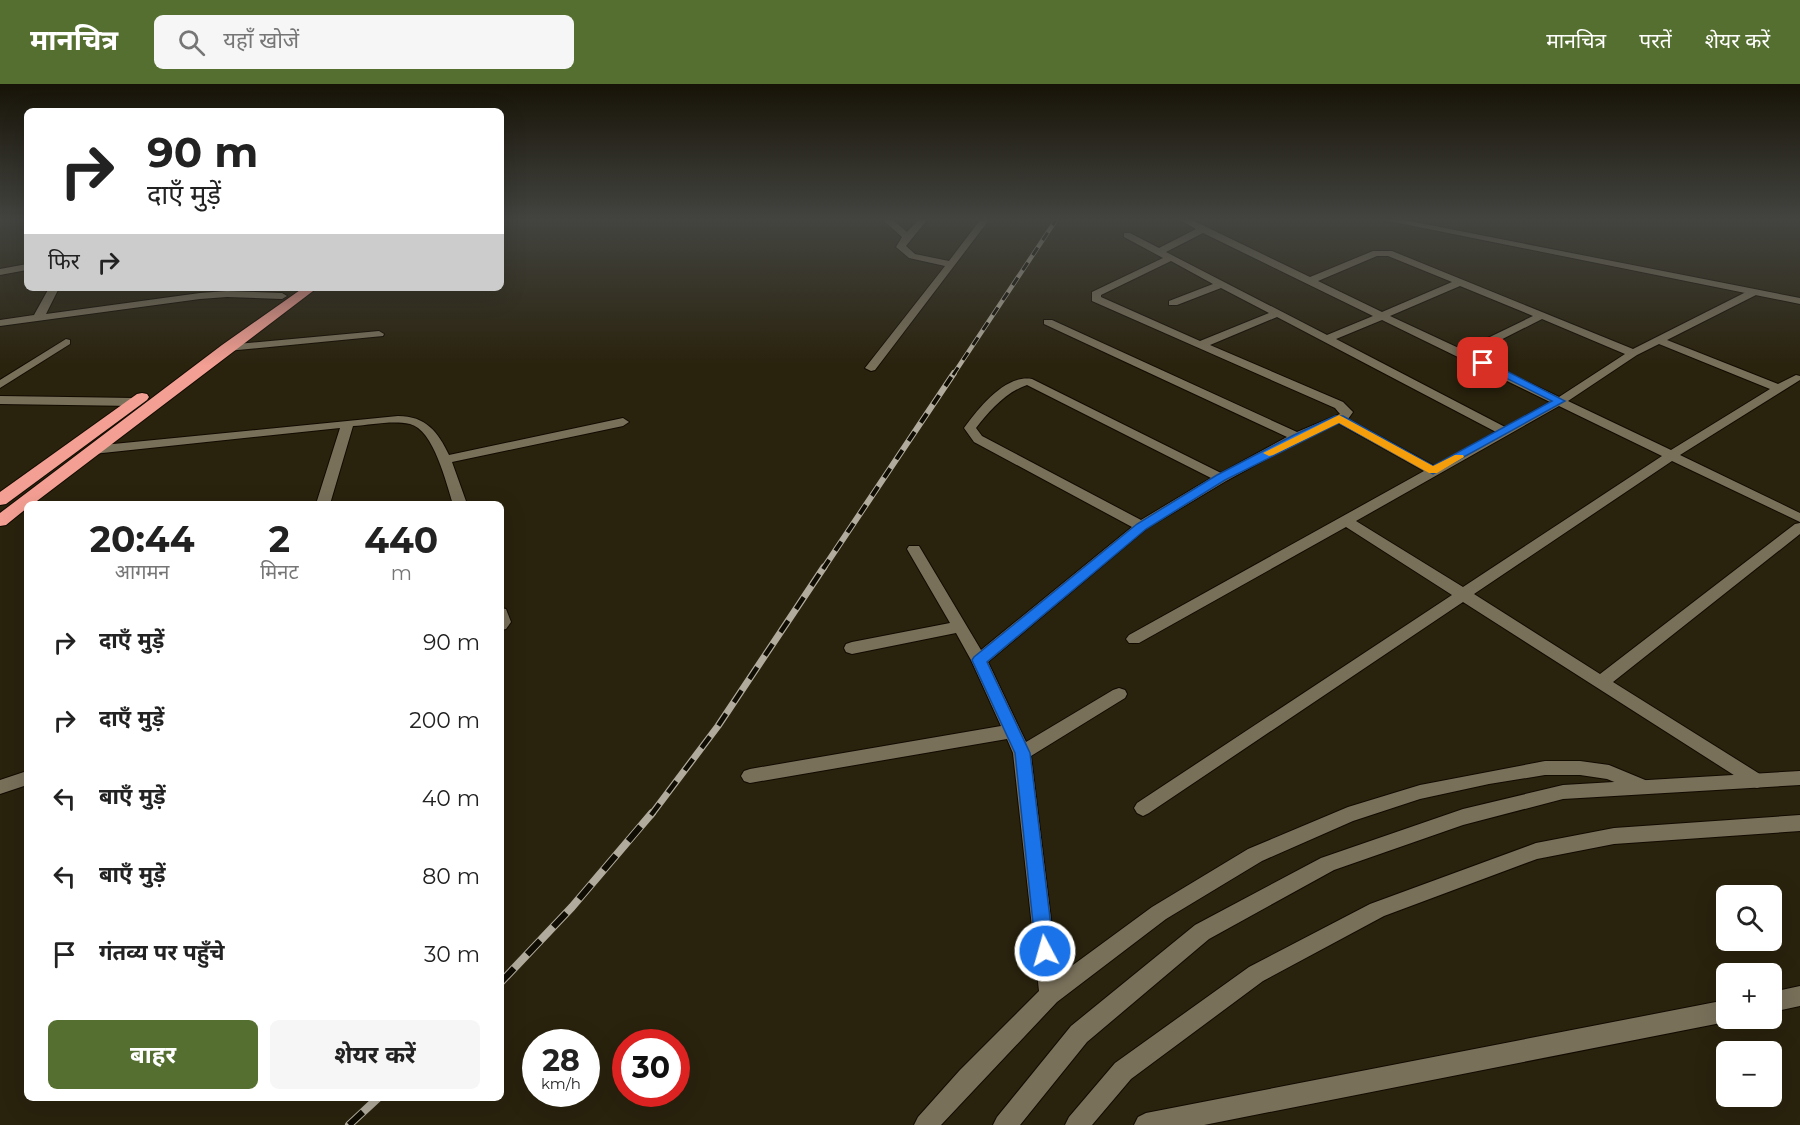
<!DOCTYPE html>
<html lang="hi">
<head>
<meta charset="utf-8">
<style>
  :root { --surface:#fff; --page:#f6f6f6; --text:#222; --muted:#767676; --accent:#546f2f }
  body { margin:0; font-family:Montserrat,"Noto Sans Devanagari",sans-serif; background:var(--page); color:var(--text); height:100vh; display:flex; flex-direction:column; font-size:22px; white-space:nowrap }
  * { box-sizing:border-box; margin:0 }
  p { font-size:20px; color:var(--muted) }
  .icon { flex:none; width:33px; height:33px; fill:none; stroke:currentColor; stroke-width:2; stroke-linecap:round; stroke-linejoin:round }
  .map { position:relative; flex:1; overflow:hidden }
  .sheet { position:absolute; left:24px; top:417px; width:480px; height:600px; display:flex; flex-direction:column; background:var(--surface); border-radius:9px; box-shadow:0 6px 24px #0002 }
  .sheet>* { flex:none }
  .top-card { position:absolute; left:24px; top:24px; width:480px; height:183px; border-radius:9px; box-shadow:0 6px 24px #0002; background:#fff; color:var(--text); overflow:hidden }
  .buttons { position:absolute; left:1716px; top:801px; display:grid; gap:12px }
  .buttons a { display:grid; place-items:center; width:66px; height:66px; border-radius:9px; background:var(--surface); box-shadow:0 6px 24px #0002; font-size:30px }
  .speed { position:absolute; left:522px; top:945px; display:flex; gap:12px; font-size:30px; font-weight:700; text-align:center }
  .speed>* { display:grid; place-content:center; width:78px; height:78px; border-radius:50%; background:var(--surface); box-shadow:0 6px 24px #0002; line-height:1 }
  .speed small { font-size:15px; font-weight:400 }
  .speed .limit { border:9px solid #d22; background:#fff; color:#111 }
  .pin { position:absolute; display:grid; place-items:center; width:51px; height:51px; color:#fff; margin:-26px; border-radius:12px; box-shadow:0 3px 9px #0006 }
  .me { position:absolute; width:66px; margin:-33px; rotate:354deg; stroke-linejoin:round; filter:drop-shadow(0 0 4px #0008) }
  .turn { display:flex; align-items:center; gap:21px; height:126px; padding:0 24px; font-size:27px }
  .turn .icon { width:78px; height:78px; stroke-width:2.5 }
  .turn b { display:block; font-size:42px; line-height:51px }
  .then { display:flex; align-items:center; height:57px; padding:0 24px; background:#0003; gap:12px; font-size:22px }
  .eta { display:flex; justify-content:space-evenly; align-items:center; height:102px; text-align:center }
  .eta b { font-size:36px; font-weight:700; line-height:42px }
  .cta { display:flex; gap:12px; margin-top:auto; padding:12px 24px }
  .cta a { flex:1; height:69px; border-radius:9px; background:var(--accent); color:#fff; font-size:24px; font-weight:700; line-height:69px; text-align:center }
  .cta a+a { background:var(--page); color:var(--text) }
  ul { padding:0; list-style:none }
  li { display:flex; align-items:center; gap:18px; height:78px; padding:0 24px }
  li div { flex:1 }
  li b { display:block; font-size:22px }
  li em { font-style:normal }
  header { display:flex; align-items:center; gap:36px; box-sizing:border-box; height:84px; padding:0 30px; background:var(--accent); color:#fff }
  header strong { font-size:28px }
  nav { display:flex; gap:33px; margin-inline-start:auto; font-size:21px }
  .search { width:420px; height:54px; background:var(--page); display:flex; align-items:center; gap:15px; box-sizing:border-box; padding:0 21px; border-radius:9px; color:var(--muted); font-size:22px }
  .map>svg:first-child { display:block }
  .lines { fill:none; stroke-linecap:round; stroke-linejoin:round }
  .street-casing { stroke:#120b00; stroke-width:2 }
  .secondary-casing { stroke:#120b00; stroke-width:2 }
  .highway-casing { stroke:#120b00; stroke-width:2 }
  .street { fill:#79705a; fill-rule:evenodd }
  .secondary { fill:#79705a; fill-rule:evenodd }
  .highway { fill:#f49f93; fill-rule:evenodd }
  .rail-far3-casing { stroke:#b0ab9c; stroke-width:4.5 }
  .rail-far2-casing { stroke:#b0ab9c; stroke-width:6 }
  .rail-far1-casing { stroke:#b0ab9c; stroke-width:7 }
  .rail-casing { stroke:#b0ab9c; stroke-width:8 }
  .rail-far3 { stroke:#0f0c04; stroke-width:3; stroke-dasharray:9; stroke-linecap:butt }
  .rail-far2 { stroke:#0f0c04; stroke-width:4; stroke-dasharray:11; stroke-linecap:butt }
  .rail-far1 { stroke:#0f0c04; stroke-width:4.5; stroke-dasharray:14; stroke-linecap:butt }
  .rail { stroke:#0f0c04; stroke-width:6; stroke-dasharray:19; stroke-linecap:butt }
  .route { fill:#1a73e8; stroke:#114b97; stroke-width:1.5 }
  .slow { fill:#f59e0b }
</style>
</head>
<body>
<header>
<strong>मानचित्र</strong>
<div class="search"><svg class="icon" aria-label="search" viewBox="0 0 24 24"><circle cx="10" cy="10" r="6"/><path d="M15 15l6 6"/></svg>यहाँ खोजें</div>
<nav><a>मानचित्र</a><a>परतें</a><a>शेयर करें</a></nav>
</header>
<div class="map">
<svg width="1800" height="1041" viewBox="0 0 1800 1041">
  <rect width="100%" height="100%" fill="#29220d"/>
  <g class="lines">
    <defs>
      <g id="street">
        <polygon points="883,136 893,136 907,148 918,136 927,136 906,162 915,170 949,177 980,136 989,136 875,286 871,287 865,284 945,182 909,174 896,163 902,153"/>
        <path d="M1180,136h12l118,57 63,-26h19l241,98 117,-59h8v4l-91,46 111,44 18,-9 4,1v4l-120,75 120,58v9l-128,-61 -198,133 126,80 195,-150 5,-1v11l-187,148 150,94 3,5 -3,5 -6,2 -6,-2 -288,-184 -314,211 -6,3 -6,-3 -3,-5 3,-5 315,-208 -106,-68 -207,116h-10l-3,-4 3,-4 295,-164 -86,-48 -37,17 -75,41 -80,48 -158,133 38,80 87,-52 6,-2 6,2 2,4 -2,4 -94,58 27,220 94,-69 96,-58 100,-42 72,-22 125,-24h35l29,4 41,17 3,5 -3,5 -6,2 -37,-15 -27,-4h-35l-56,9 -69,15 -67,22 -91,40 -96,58 -109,83 -116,123h-27l4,-8 42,-47 79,-79 -26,-238 -6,-14 -257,44 -6,-2 -3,-5 3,-5 6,-2 251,-43 -30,-66 -15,-27 -104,21 -6,-2 -2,-4 2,-4 6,-2 98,-19 -43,-74 2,-3h10l62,104 151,-123 -158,-85 -10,-14c14,-19 41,-54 68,-49l189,94 66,-36 -243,-113v-4h8l245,112 43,-18 -5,-6 -243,-107v-9l71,-34 -39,-21v-4h6l29,15 37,-19zM1203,149l170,83 -46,19 -161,-83zM1377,172h11l64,26 -70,30 -64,-31zM1171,177l42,23 -44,17v4h8l44,-17 48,25 -69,28 -99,-44v-2zM1460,202l73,30 -70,34 -73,-34zM1277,233l219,115 -62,34 -86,-47 5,-7 -10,-10 -133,-57zM1542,235l83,35 -66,43 -88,-42zM1382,236l168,82 -45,25 -169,-88zM1659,260l111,45 -99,61 -103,-49 69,-46zM1027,301l184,93 -70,42 -159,-84 -6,-8c13,-17 30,-36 51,-43zM1559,322l103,50 -199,131 -107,-66z"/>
        <polygon points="27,180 27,186 0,191 0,185"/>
        <polygon points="49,204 59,204 46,230 200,209 227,207 282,209 287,212 282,215 227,213 200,215 0,242 0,236 34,231"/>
        <polygon points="379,247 384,250 383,252 227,267 221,264 227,261"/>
        <polygon points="66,255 70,256 70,260 0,304 0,296"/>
        <polygon points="0,312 135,314 141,318 135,322 0,320"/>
        <path d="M398,332c28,0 40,16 51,39l174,-37 6,4 -6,4 -171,36 15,42h-14c-7,-21 -19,-74 -43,-80 -18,-4 -39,1 -57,2l-23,78h-14l24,-76 -247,26 -6,-4 6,-4z"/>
        <polygon points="501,524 506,525 511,538 506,545 501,546"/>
        <polygon points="27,687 27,701 0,710 0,696"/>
        <polygon points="1800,902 1800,922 1772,928 1772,908"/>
        <polygon points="1726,916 1726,934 1733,934 1726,938 1204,1041 1134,1041 1138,1033 1146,1029"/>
      </g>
      <g id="secondary">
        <polygon points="1384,136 1404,136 1800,214 1800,220"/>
        <polygon points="1800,687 1800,701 1563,715 1463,741 1334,786 1209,855 1087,958 1020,1041 993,1041 997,1033 1071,942 1195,841 1321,774 1463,725 1563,701"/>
        <polygon points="1800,731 1800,747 1614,760 1537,775 1384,832 1263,897 1131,995 1092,1041 1065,1041 1069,1033 1115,979 1249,883 1370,820 1536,759 1614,744"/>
      </g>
      <g id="highway">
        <polygon points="303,204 317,204 33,420 27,420 27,424 6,441 0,442 0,429 222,261"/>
        <polygon points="142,309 147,310 149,313 147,316 6,420 0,421 0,408 137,310"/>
      </g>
    </defs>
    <!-- street casing -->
    <use href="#street" class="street-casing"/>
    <!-- secondary casing -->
    <use href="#secondary" class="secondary-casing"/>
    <!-- highway casing -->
    <use href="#highway" class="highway-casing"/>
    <!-- street -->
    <use href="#street" class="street"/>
    <!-- secondary -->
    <use href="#secondary" class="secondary"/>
    <!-- highway -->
    <use href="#highway" class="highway"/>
    <defs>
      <polyline id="rail-far3" points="953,291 1056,136"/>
      <polyline id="rail-far2" points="823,485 954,289"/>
      <polyline id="rail-far1" points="651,731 718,642 824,483"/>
      <g id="rail">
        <polyline points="501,898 572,823 652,729"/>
        <polyline points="349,1041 378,1014"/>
      </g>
    </defs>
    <!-- rail-far3 casing -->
    <use href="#rail-far3" class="rail-far3-casing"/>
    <!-- rail-far2 casing -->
    <use href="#rail-far2" class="rail-far2-casing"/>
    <!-- rail-far1 casing -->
    <use href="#rail-far1" class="rail-far1-casing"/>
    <!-- rail casing -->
    <use href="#rail" class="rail-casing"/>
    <!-- rail-far3 -->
    <use href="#rail-far3" class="rail-far3"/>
    <!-- rail-far2 -->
    <use href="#rail-far2" class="rail-far2"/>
    <!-- rail-far1 -->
    <use href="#rail-far1" class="rail-far1"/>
    <!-- rail -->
    <use href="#rail" class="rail"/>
  </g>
  <!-- sky -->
  <linearGradient id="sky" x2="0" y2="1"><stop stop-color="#171307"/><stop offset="0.48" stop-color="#434440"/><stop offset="1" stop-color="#434440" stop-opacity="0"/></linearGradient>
  <rect width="1800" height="282" fill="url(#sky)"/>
  <!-- route -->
  <polygon class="route" points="1480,277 1487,277 1565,317 1433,390 1339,339 1225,396 1146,445 987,578 1030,669 1054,867 1051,873 1045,875 1038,873 1036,867 1015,669 972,576 974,573 1137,440 1217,391 1294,351 1335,332 1343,332 1433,382 1552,317 1480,281"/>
  <!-- slow -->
  <polygon class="slow" points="1339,331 1433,382 1455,371 1463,371 1464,373 1437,389 1429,389 1339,339 1273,371 1269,372 1263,369"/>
</svg>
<div class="buttons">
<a><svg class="icon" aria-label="search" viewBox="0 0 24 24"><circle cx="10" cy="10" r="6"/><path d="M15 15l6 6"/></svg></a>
<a>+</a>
<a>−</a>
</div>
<div class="speed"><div>28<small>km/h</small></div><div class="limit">30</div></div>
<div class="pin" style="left:1483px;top:279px;background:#d93025"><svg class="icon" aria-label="arrive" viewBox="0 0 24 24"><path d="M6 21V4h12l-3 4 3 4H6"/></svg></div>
<svg class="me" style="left:1045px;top:867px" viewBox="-20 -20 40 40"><circle r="17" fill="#1a73e8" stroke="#fff" stroke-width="3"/><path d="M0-11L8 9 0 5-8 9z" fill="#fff"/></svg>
<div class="top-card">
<div class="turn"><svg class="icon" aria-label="right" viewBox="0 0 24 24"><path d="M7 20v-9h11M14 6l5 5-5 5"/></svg><div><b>90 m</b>दाएँ मुड़ें</div></div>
<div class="then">फिर<svg class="icon" aria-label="right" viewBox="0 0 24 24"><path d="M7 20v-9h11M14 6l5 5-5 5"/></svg></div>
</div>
<section class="sheet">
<div class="eta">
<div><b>20:44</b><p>आगमन</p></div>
<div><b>2</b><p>मिनट</p></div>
<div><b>440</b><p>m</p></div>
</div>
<ul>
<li><svg class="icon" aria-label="right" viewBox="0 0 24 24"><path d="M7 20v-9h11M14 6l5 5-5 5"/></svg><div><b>दाएँ मुड़ें</b></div><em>90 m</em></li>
<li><svg class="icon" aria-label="right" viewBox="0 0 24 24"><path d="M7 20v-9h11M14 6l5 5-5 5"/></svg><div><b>दाएँ मुड़ें</b></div><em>200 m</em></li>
<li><svg class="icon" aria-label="left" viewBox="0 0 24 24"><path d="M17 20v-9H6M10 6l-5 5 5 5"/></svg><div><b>बाएँ मुड़ें</b></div><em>40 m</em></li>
<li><svg class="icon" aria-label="left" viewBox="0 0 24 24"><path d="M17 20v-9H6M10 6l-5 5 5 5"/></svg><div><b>बाएँ मुड़ें</b></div><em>80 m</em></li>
<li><svg class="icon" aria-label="arrive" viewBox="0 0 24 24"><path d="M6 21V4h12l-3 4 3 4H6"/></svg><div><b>गंतव्य पर पहुँचे</b></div><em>30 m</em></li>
</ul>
<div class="cta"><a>बाहर</a><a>शेयर करें</a></div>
</section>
</div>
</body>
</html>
